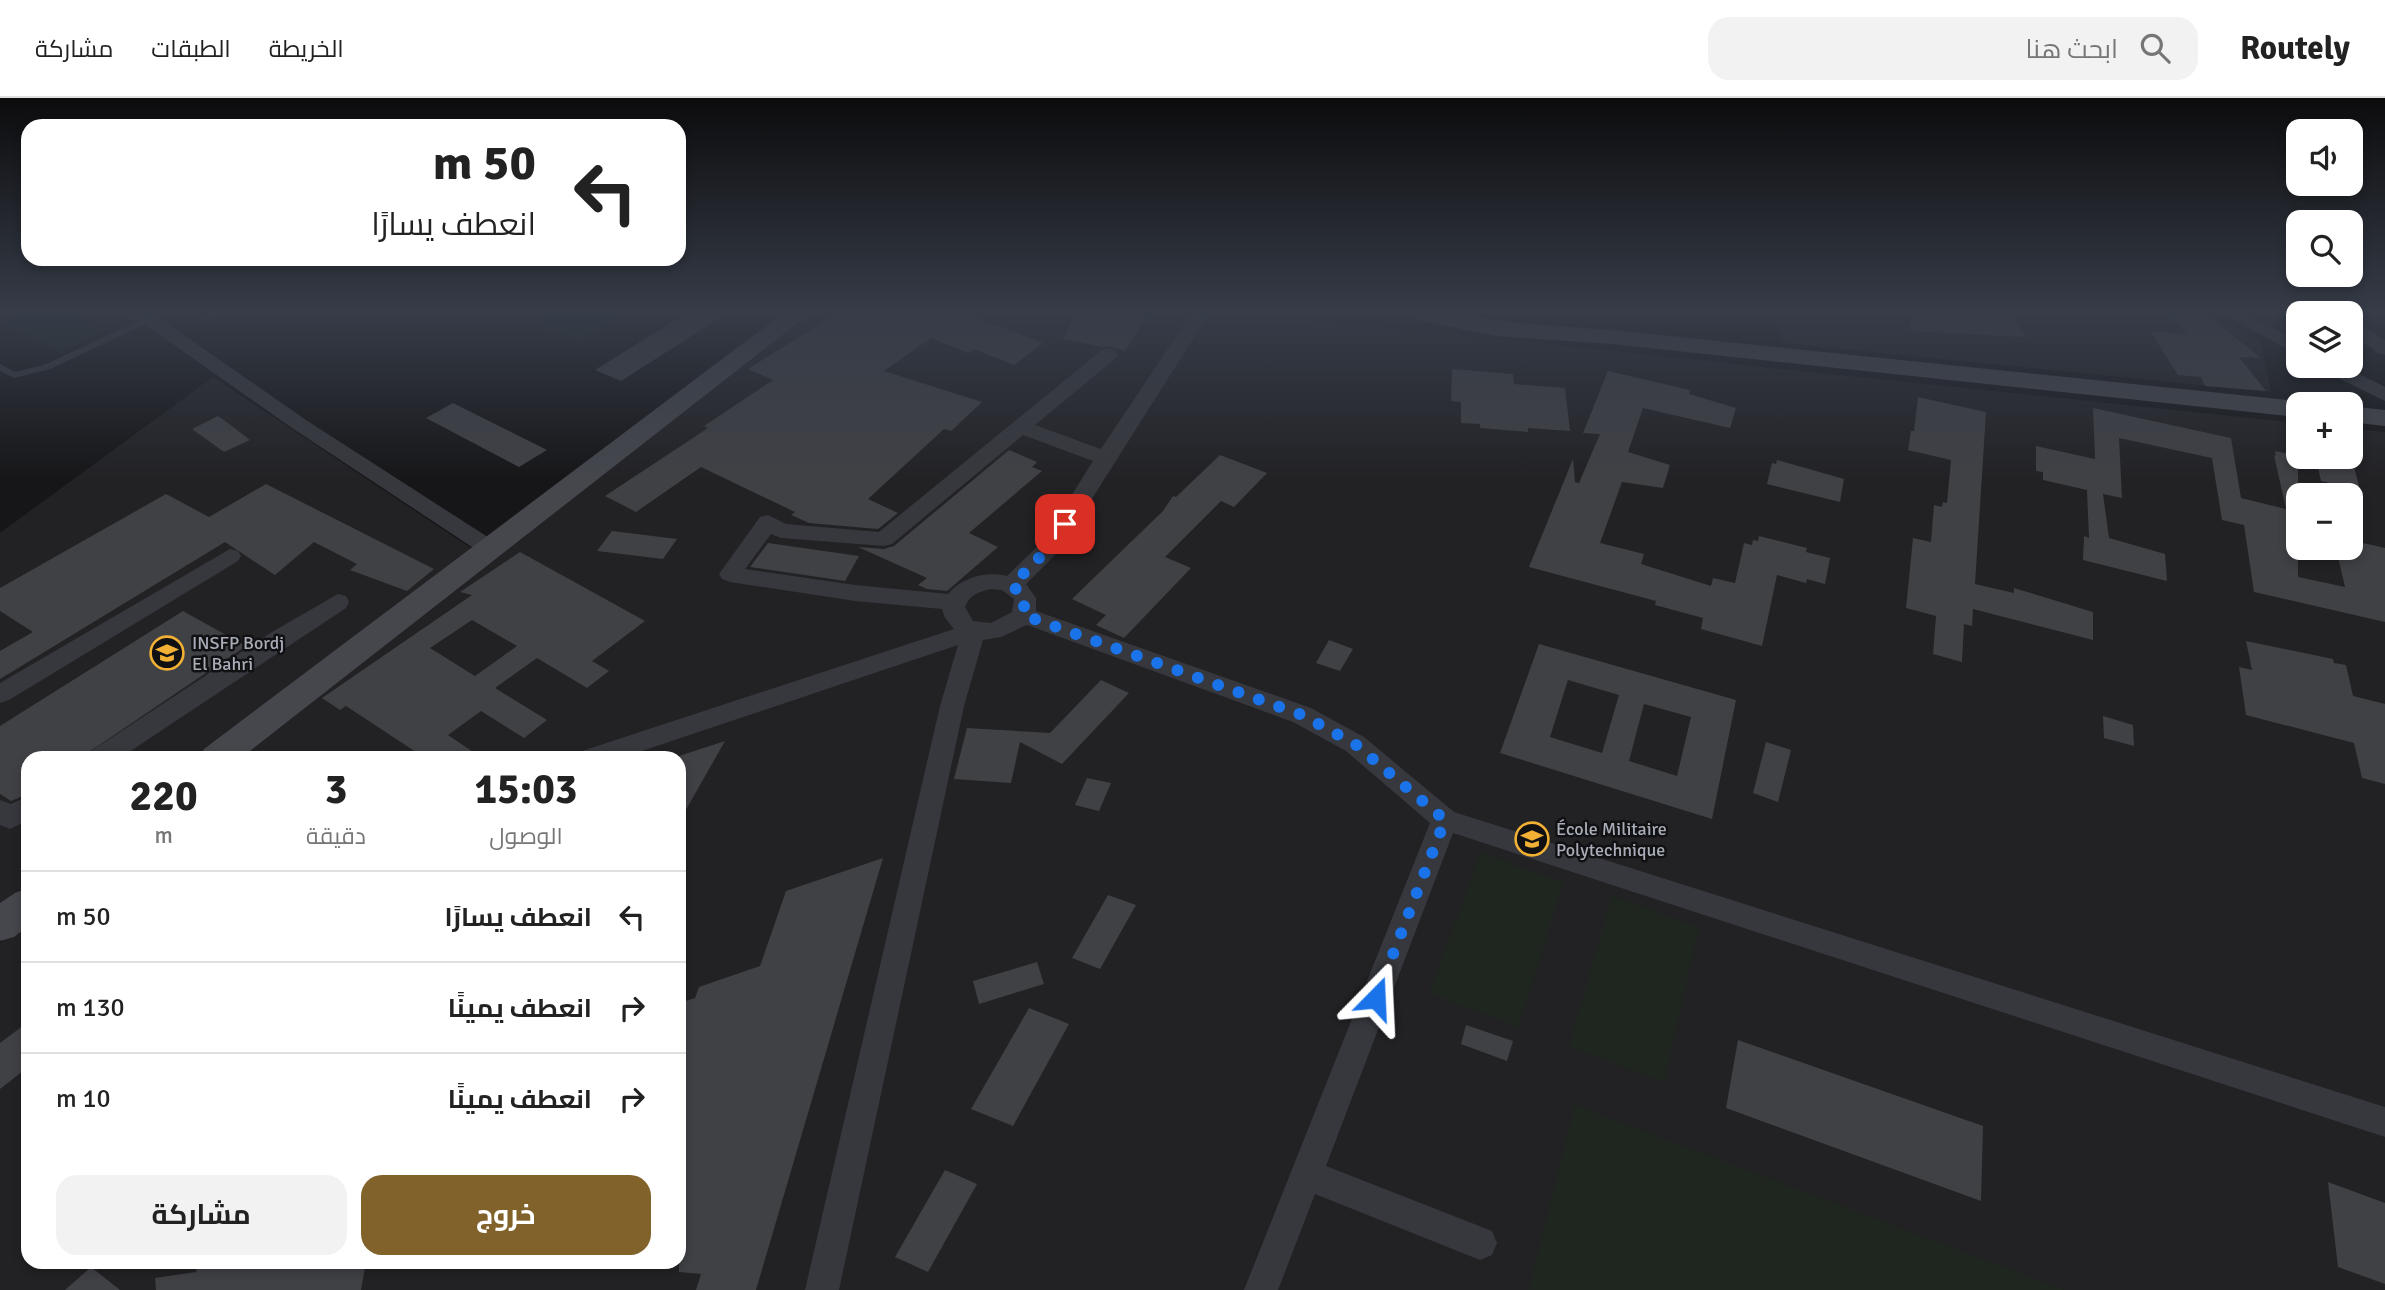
<!DOCTYPE html>
<html lang="ar">
<head>
<meta charset="utf-8">
<style>
  :root { --surface:#fff; --page:#f2f2f2; --text:#222; --muted:#767676; --line:#e0e0e0; --accent:#80622a }
  body { margin:0; font-family:Signika,Cairo,sans-serif; background:var(--page); color:var(--text); direction:rtl; height:100vh; display:flex; flex-direction:column; font-size:26px; white-space:nowrap }
  * { box-sizing:border-box; margin:0 }
  p { font-size:23px; color:var(--muted) }
  .icon { flex:none; width:38px; height:38px; fill:none; stroke:currentColor; stroke-width:2; stroke-linecap:round; stroke-linejoin:round }
  .map { position:relative; flex:1; overflow:hidden; direction:ltr }
  .sheet { position:absolute; left:21px; top:653px; width:665px; height:518px; display:flex; flex-direction:column; background:var(--surface); border-radius:21px; box-shadow:0 4px 10px #0003; direction:rtl }
  .sheet>* { flex:none }
  .banner { position:absolute; left:21px; top:21px; width:665px; height:147px; border-radius:21px; box-shadow:0 4px 10px #0003; direction:rtl; background:#fff; color:var(--text); overflow:hidden }
  .tools { position:absolute; left:2286px; top:21px; display:grid; gap:14px }
  .tools a { display:grid; place-items:center; width:77px; height:77px; border-radius:14px; background:var(--surface); box-shadow:0 4px 10px #0003; font-size:35px }
  .pin { position:absolute; display:grid; place-items:center; width:60px; height:60px; color:#fff; margin:-30px; border-radius:14px; box-shadow:0 4px 10px #0006 }
  .me { position:absolute; width:77px; margin:-38px; rotate:21deg; stroke-linejoin:round; filter:drop-shadow(0 0 5px #0008) }
  .turn { display:flex; align-items:center; gap:24px; height:147px; padding:0 35px; font-size:32px }
  .turn .icon { width:91px; height:91px; stroke-width:2.5 }
  .turn b { display:block; font-size:49px; line-height:60px }
  .eta { display:flex; justify-content:space-evenly; align-items:center; height:119px; text-align:center }
  .eta b { font-size:42px; font-weight:700; line-height:49px }
  .primary-button { display:flex; gap:14px; margin-top:auto; padding:14px 35px }
  .primary-button a { flex:1; height:80px; border-radius:21px; background:var(--accent); color:#fff; font-size:28px; font-weight:700; line-height:80px; text-align:center }
  .primary-button a+a { background:var(--page); color:var(--text) }
  ul { padding:0; list-style:none }
  li { display:flex; align-items:center; gap:21px; height:91px; padding:0 35px; border-top:2px solid var(--line) }
  li div { flex:1 }
  li b { display:block; font-size:26px }
  li em { font-style:normal }
  header { display:flex; align-items:center; gap:42px; box-sizing:border-box; height:98px; padding:0 35px; background:var(--surface); border-bottom:2px solid var(--line) }
  header strong { font-size:33px }
  nav { display:flex; gap:38px; margin-inline-start:auto; font-size:24px }
  .search { width:490px; height:63px; background:var(--page); display:flex; align-items:center; gap:18px; box-sizing:border-box; padding:0 24px; border-radius:21px; color:var(--muted); font-size:26px }
  .map>svg:first-child { display:block }
  .built { fill:#222225; fill-rule:evenodd }
  .green { fill:#1e261f }
  .building { fill:#404145; fill-rule:evenodd }
  .lines { fill:none; stroke-linecap:round; stroke-linejoin:round }
  .service { fill:#37383d; fill-rule:evenodd }
  .minor { fill:#37383d; fill-rule:evenodd }
  .secondary { fill:#45474d; fill-rule:evenodd }
  .route { stroke:#1a73e8; stroke-width:12; stroke-dasharray:0 21.6 }
  .labels { text-anchor:middle; dominant-baseline:central; stroke-width:5; stroke-linejoin:round; paint-order:stroke }
  .poi-label { font-size:18px; fill:#a8adb8; stroke:#111113; text-anchor:start }
</style>
</head>
<body>
<header>
<strong>Routely</strong>
<div class="search"><svg class="icon" aria-label="search" viewBox="0 0 24 24"><circle cx="10" cy="10" r="6"/><path d="M15 15l6 6"/></svg>ابحث هنا</div>
<nav><a>الخريطة</a><a>الطبقات</a><a>مشاركة</a></nav>
</header>
<div class="map">
<svg width="2385" height="1192" viewBox="0 0 2385 1192">
  <rect width="100%" height="100%" fill="#161618"/>
  <!-- built -->
  <g class="built">
    <path d="M808,216h451l1039,109v34h52v-28l35,3v858h-2385v-347l28,-23v342h651v-504h-442zM2298,397h52v53h-52z"/>
    <polygon points="1776,216 2209,216 2261,244 2271,294 1781,245"/>
    <polygon points="213,279 471,450 198,660 28,660 28,790 0,812 0,435"/>
  </g>
  <!-- green -->
  <g class="green">
    <polygon points="27,216 69,216 106,233 61,255 4,226"/>
    <polygon points="552,216 626,216 578,244 534,226"/>
    <polygon points="1481,755 1564,784 1518,929 1429,895"/>
    <polygon points="1612,798 1699,829 1664,984 1569,948"/>
    <polygon points="1575,1007 2065,1192 1529,1192"/>
  </g>
  <!-- building -->
  <g class="building">
    <polygon points="685,216 726,216 621,283 595,272"/>
    <polygon points="836,216 966,216 1043,245 1014,267 974,251 969,255 931,240 884,273 982,304 951,333 944,331 868,401 898,415 878,431 809,425 791,417 795,414 701,369 636,414 605,398 708,330 704,328 773,282 748,271"/>
    <polygon points="1075,216 1127,216 1147,219 1125,253 1110,248 1103,249 1063,241"/>
    <polygon points="1911,216 2012,216 2026,239 1911,233"/>
    <polygon points="2164,216 2206,216 2261,260 2239,259 2266,293 2205,288 2201,279 2178,277 2150,233 2188,236"/>
    <polygon points="1452,271 1513,276 1514,286 1565,290 1570,333 1528,330 1528,334 1480,330 1480,326 1461,325 1461,304 1451,303"/>
    <polygon points="1608,273 1690,292 1689,296 1736,310 1730,330 1643,310 1628,354 1670,367 1663,390 1622,384 1600,445 1644,456 1641,466 1711,488 1713,480 1735,485 1744,445 1752,447 1753,442 1758,443 1759,438 1807,450 1806,454 1830,460 1825,486 1807,481 1806,485 1777,477 1762,548 1701,531 1703,520 1655,507 1656,503 1529,469 1573,361 1575,384 1579,385 1600,336 1583,335"/>
    <polygon points="1918,299 1986,314 1975,486 2014,495 2014,490 2093,514 2093,542 1973,511 1972,528 1964,526 1962,564 1933,556 1936,518 1906,510 1913,440 1931,444 1934,407 1942,409 1943,404 1947,405 1951,362 1908,352 1911,333 1914,333"/>
    <polygon points="453,305 547,352 519,369 426,320"/>
    <polygon points="2093,310 2231,340 2241,400 2286,411 2274,357 2276,358 2275,353 2298,358 2298,479 2345,489 2336,450 2350,450 2350,442 2385,450 2385,524 2254,494 2244,427 2222,422 2212,360 2119,340 2122,400 2103,396 2109,440 2165,456 2167,483 2083,462 2084,438 2089,440 2087,392 2043,382 2043,374 2036,373 2036,348 2095,361"/>
    <polygon points="218,318 228,325 250,342 224,354 192,331"/>
    <polygon points="1009,352 1037,364 1032,369 1042,373 969,435 998,449 947,493 927,491 918,487 927,480 858,449 884,451 894,448"/>
    <polygon points="1220,357 1267,375 1234,409 1221,403 1165,459 1191,470 1124,540 1096,527 1106,517 1072,501 1163,413 1173,398 1176,399"/>
    <polygon points="2316,360 2354,369 2360,392 2321,383"/>
    <polygon points="1777,362 1844,381 1840,404 1767,386 1772,365 1776,366"/>
    <polygon points="266,386 434,471 407,493 350,472 357,466 314,444 275,477 225,444 0,581 0,553 33,534 0,513 0,490 166,396 209,419"/>
    <polygon points="612,433 677,441 663,461 597,453"/>
    <polygon points="768,445 859,458 845,483 750,469"/>
    <path d="M520,454l125,69 -53,40 17,10 -22,17 -50,-30 -42,30 52,32 -23,18 -43,-27 -33,24 34,23h-57l-79,-52 -6,4 -18,-12 150,-103 -12,-3zM472,522l45,26 -42,30 -45,-28z"/>
    <polygon points="183,513 246,548 80,660 28,660 28,696 11,703 0,696 0,628"/>
    <polygon points="1329,542 1353,551 1340,573 1316,565"/>
    <polygon points="2246,543 2333,561 2334,565 2346,567 2353,598 2385,606 2385,686 2362,680 2354,645 2246,617 2239,569 2252,572"/>
    <path d="M1539,546l197,56 -24,119 -212,-66zM1568,582l51,15 -17,58 -52,-16zM1644,606l47,13 -14,59 -48,-15z"/>
    <polygon points="1101,582 1129,595 1062,666 1020,644 1011,685 954,681 967,630 1050,635"/>
    <polygon points="2103,618 2133,627 2134,648 2104,640"/>
    <polygon points="725,643 679,724 679,658"/>
    <polygon points="1766,644 1791,652 1778,704 1753,695"/>
    <polygon points="1087,680 1111,685 1099,713 1075,707"/>
    <polygon points="883,760 756,1192 696,1192 701,1176 679,1174 679,905 695,900 699,889 760,868 786,793"/>
    <polygon points="1108,797 1136,807 1100,871 1072,860"/>
    <polygon points="1037,864 1044,886 979,906 973,883"/>
    <polygon points="1029,910 1069,926 1013,1028 971,1011"/>
    <polygon points="28,924 28,969 0,991 0,945"/>
    <polygon points="1466,927 1513,943 1507,963 1461,946"/>
    <polygon points="1738,942 1983,1028 1981,1103 1726,1010"/>
    <polygon points="945,1072 977,1086 928,1174 895,1159"/>
    <polygon points="2328,1084 2385,1105 2385,1186 2338,1169"/>
    <polygon points="199,1164 366,1164 361,1192 156,1192 155,1180 196,1174"/>
    <polygon points="91,1169 120,1192 65,1192"/>
  </g>
  <g class="lines">
    <!-- service -->
    <g class="service">
      <polygon points="211,216 223,216 207,223 202,220"/>
      <polygon points="149,218 154,221 152,223 50,271 14,280 0,273 0,266 15,274 44,267"/>
    </g>
    <!-- minor -->
    <g class="minor">
      <polygon points="120,216 155,217 306,322 497,445 500,450 497,455 489,457 481,455 292,330 143,225 123,220"/>
      <path d="M1191,216l17,1 -149,236 -33,33 10,14v13l275,97 53,29 90,75 931,295v30l-932,-304 -127,333 166,65 5,12 -5,12 -12,5 -165,-66 -37,96h-34l186,-467 -84,-72 -53,-29 -266,-97 -26,12 -18,3 -19,66 -125,584h-34l135,-584 18,-61 -337,113h-43l4,-7 372,-122 -9,-11 -3,-9 -87,-8 -125,-19 -8,-3 -3,-5 41,-57 8,-2 18,9 93,8 223,-182 7,-2 9,6 -2,4 -81,67 66,24zM1023,337l70,26 -50,80 -36,35c-20,-5 -45,1 -59,18l-93,-9 -110,-16 26,-35 10,4 103,8 8,-2zM990,491l12,1 12,9 -2,13 -21,11 -18,-2 -8,-14c4,-12 14,-15 25,-18z"/>
      <polygon points="2223,216 2245,216 2298,243 2298,257"/>
      <polygon points="2350,221 2385,242 2385,257 2378,255 2350,235"/>
      <polygon points="2320,268 2343,268 2385,289 2385,303 2322,272"/>
      <polygon points="230,451 238,453 241,458 238,463 9,602 0,605 0,585"/>
      <polygon points="338,496 346,498 349,504 346,510 120,660 87,660 91,653 272,534"/>
      <polygon points="28,698 28,722 10,731 0,727 0,702 11,706"/>
    </g>
    <!-- secondary -->
    <g class="secondary">
      <polygon points="782,216 809,216 241,660 199,660 204,651"/>
      <polygon points="1416,216 1455,216 1519,225 1612,232 2298,303 2308,306 2298,306 2298,319 1612,246 1496,238 1442,227 1419,221"/>
      <polygon points="2350,308 2385,312 2385,328 2350,324"/>
      <polygon points="28,790 28,828 14,839 0,843 0,805 15,795"/>
    </g>
  </g>
  <!-- sky -->
  <linearGradient id="sky" x2="0" y2="1"><stop stop-color="#0c0c0d"/><stop offset="0.56" stop-color="#363c48"/><stop offset="1" stop-color="#363c48" stop-opacity="0"/></linearGradient>
  <rect width="2385" height="383" fill="url(#sky)"/>
  <g class="lines">
    <!-- route -->
    <polyline class="route" points="1065,426 1051,448 1012,487 1025,500 1023,517 1302,617 1355,646 1445,722 1376,900"/>
  </g>
  <!-- icons -->
  <defs>
    <symbol id="university-ring" viewBox="-11 -11 22 22"><circle r="9.5" fill="#111113" stroke="#f2b134" stroke-width="1.5"/><path d="M0-5L7-2L0 1L-7-2ZM-4 1L0 2.5L4 1V4Q0 6-4 4Z" fill="#f2b134"/></symbol>
  </defs>
  <g fill-rule="evenodd">
    <use href="#university-ring" x="148" y="536" width="38" height="38"/>
    <use href="#university-ring" x="1513" y="722" width="38" height="38"/>
  </g>
  <g class="labels">
    <!-- poi labels -->
    <g class="poi-label">
      <text x="192" y="545">INSFP Bordj<tspan x="192" dy="21">El Bahri</tspan></text>
      <text x="1556" y="731">École Militaire<tspan x="1556" dy="21">Polytechnique</tspan></text>
    </g>
  </g>
</svg>
<div class="tools">
<a><svg class="icon" aria-label="sound" viewBox="0 0 24 24"><path d="M4 9h4l5-4v14l-5-4H4zM17 9q2 3 0 6"/></svg></a>
<a><svg class="icon" aria-label="search" viewBox="0 0 24 24"><circle cx="10" cy="10" r="6"/><path d="M15 15l6 6"/></svg></a>
<a><svg class="icon" aria-label="layers" viewBox="0 0 24 24"><path d="M12 4l9 5-9 5-9-5zM3 14l9 5 9-5"/></svg></a>
<a>+</a>
<a>−</a>
</div>
<div class="pin" style="left:1065px;top:426px;background:#d93025"><svg class="icon" aria-label="arrive" viewBox="0 0 24 24"><path d="M6 21V4h12l-3 4 3 4H6"/></svg></div>
<svg class="me" style="left:1376px;top:900px" viewBox="-20 -20 40 40"><path d="M0-17L14 15 0 8-14 15z" fill="#1a73e8" stroke="#fff" stroke-width="4"/></svg>
<div class="banner">
<div class="turn"><svg class="icon" aria-label="left" viewBox="0 0 24 24"><path d="M17 20v-9H6M10 6l-5 5 5 5"/></svg><div><b>50 m</b>انعطف يسارًا</div></div>
</div>
<section class="sheet">
<div class="eta">
<div><b>15:03</b><p>الوصول</p></div>
<div><b>3</b><p>دقيقة</p></div>
<div><b>220</b><p>m</p></div>
</div>
<ul>
<li><svg class="icon" aria-label="left" viewBox="0 0 24 24"><path d="M17 20v-9H6M10 6l-5 5 5 5"/></svg><div><b>انعطف يسارًا</b></div><em>50 m</em></li>
<li><svg class="icon" aria-label="right" viewBox="0 0 24 24"><path d="M7 20v-9h11M14 6l5 5-5 5"/></svg><div><b>انعطف يمينًا</b></div><em>130 m</em></li>
<li><svg class="icon" aria-label="right" viewBox="0 0 24 24"><path d="M7 20v-9h11M14 6l5 5-5 5"/></svg><div><b>انعطف يمينًا</b></div><em>10 m</em></li>
</ul>
<div class="primary-button"><a>خروج</a><a>مشاركة</a></div>
</section>
</div>
</body>
</html>
